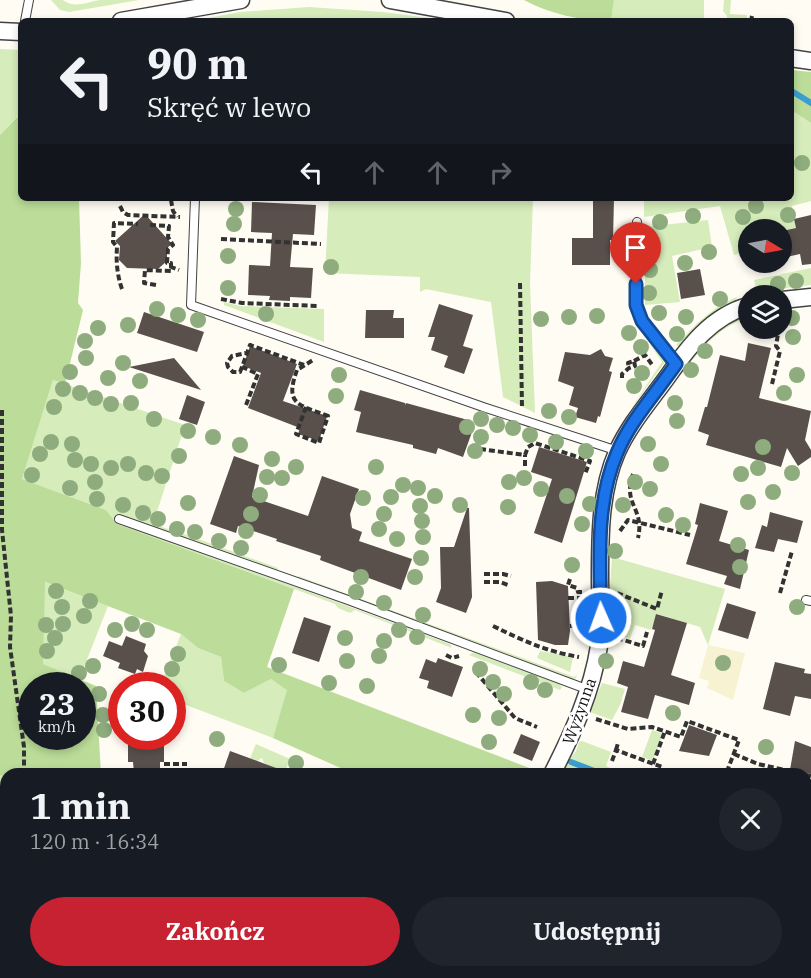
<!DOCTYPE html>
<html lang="pl">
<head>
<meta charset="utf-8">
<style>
  :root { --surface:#171b24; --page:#20242c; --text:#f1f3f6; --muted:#9ea1a6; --accent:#c62232 }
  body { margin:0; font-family:"IBM Plex Serif",serif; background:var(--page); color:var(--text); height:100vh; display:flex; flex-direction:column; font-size:22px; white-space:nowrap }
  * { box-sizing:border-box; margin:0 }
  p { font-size:20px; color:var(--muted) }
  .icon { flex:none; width:33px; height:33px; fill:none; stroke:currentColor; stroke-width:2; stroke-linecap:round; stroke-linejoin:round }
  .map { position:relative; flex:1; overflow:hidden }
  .panel { position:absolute; left:0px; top:768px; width:812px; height:210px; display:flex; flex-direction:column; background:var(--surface); border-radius:18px 18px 0 0; box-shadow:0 3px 9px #0003 }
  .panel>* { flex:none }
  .top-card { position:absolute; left:18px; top:18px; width:776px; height:183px; border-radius:9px; box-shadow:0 3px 9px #0003; background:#171b24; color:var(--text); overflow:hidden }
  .needle { width:39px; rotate:100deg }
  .controls { position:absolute; left:738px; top:219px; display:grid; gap:12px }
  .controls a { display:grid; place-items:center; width:54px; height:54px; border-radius:50%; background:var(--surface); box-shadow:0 3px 9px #0003; font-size:30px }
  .speed { position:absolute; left:18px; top:672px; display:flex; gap:12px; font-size:30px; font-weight:700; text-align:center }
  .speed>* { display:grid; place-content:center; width:78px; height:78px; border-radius:50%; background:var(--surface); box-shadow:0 3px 9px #0003; line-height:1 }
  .speed small { font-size:15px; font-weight:400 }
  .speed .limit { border:9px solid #d22; background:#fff; color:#111 }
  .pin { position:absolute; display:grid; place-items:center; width:51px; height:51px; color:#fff; margin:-62px -26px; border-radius:50% 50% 50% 0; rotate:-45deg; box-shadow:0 0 6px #0007 }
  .pin .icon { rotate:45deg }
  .me { position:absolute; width:66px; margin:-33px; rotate:358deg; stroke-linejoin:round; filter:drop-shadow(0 0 4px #0008) }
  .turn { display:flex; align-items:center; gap:21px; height:126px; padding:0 30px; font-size:27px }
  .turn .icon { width:78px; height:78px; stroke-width:2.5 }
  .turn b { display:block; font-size:42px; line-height:51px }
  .lanes { display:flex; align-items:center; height:57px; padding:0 30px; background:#0003; justify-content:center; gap:30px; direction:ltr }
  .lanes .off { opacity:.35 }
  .round { display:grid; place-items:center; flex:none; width:63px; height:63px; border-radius:32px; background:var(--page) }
  .summary { display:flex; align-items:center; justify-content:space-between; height:102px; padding:0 30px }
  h1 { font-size:36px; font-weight:700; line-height:45px }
  .action { display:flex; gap:12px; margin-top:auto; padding:12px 30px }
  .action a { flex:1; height:69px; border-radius:36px; background:var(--accent); color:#fff; font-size:24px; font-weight:700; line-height:69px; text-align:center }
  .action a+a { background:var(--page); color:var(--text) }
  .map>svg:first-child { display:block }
  .farmland { fill:#f6f2d2 }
  .green { fill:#d6ecbb }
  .forest { fill:#bd9; fill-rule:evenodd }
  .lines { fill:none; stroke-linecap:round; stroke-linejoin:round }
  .stream { stroke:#3b9dd2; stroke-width:6 }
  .building { fill:#59504c }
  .service-casing { stroke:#434343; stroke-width:10 }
  .minor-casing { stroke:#434343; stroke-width:19 }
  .path { stroke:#323232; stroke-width:4; stroke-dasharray:6 3; stroke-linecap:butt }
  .service { stroke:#fff; stroke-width:8 }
  .minor { stroke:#fff; stroke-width:16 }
  .tree { fill:#8eac7d }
  .route-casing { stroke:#114b97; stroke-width:15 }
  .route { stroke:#1a73e8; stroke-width:10 }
  .labels { text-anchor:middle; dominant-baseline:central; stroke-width:6; stroke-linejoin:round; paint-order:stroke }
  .street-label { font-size:16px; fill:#101010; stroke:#fff }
</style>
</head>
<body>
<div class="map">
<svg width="811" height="978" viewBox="0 0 811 978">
  <rect width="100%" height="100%" fill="#fffcf3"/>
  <!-- farmland -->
  <polygon class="farmland" points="708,645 745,653 733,700 707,688 709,681 699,678"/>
  <!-- green -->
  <g class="green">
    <path d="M51,0h12c11,9 24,2 37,0 12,0 26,0 39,0l-70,12 -9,-2z"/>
    <polygon points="614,0 704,0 704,21 611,21"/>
    <polygon points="724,0 731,0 730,14 747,15 747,21 727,21 727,16 723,11"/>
    <polygon points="309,7 383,12 452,21 192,21 240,12"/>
    <polygon points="0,49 21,50 21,112 0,135"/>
    <polygon points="791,110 811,123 811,201 792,206 796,228 782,231 748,230 748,237 746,238 747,247 743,253 734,255 720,206 644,217 644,198 790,198"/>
    <polygon points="329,198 533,198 530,284 535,413 503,397 491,302 426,289 420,292 420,277 325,273"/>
    <polygon points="708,220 712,247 672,256 680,302 645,305 645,227"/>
    <polygon points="811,268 811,285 757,292 754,280"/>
    <path d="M737,297l-1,4 -27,15 -30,30 -3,-1c17,-18 37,-39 61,-48z"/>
    <polygon points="224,302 240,306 324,309 324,342 224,305"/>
    <path d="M748,314v5c-32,7 -51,36 -71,60v-4c20,-26 39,-50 71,-61z"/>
    <polygon points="632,317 665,359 665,362 630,410 662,362"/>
    <polygon points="53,380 185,425 153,524 190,536 278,568 277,570 121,515 115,518 117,524 159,536 450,644 452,648 355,610 350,613 338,608 335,604 117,524 106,510 22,479"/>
    <polygon points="612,557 725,589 708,645 700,627 657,614 651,630 635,625 630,639 615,633 615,602 609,600"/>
    <polygon points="298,576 574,677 577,675 576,678 573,679 298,577"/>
    <polygon points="44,582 108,606 79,680 43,664"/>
    <polygon points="181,634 198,648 221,657 224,681 244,693 271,679 288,690 273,738 173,700 172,686 160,686"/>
    <polygon points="540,651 573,657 570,672 537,658"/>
    <polygon points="474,652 559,684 562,687 560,690 469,655"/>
    <polygon points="602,683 625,689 620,705 612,720 590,712"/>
    <polygon points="652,730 663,734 653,761 642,757"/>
    <polygon points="582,741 611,752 606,766 625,774 577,774 563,768 576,751 579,742"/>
    <polygon points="256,744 290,759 284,774 267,774 270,766 264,763 262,758 257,761 250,758"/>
    <polygon points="0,775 6,778 6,972 25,972 25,978 0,978"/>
    <polygon points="806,799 811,801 811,864 806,862"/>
    <polygon points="541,972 681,972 678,978 539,978"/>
  </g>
  <!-- forest -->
  <g class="forest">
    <path d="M524,0h90l-3,21c-30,0 -61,-7 -87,-21z"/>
    <polygon points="791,70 811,72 811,123 791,110"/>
    <path d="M21,113v85h58l2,65 -3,40 5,7 -18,74 -12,-4 -31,99 84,31 11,14 177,65 -27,78 270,104v3h-183l-81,-36 14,-48 -16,-11 -27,14 -20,-12 -3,-24 -23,-9 -17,-14 -136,-52 -2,82 53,22 5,88h-95v4l-6,-3v-640zM32,686h50v50h-50z"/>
    <polygon points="37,972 188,972 200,978 38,978"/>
  </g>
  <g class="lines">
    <!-- stream -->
    <g class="stream">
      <polyline points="790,90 811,103"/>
      <polyline points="571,762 602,774"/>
      <polyline points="806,852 811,853"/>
    </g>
  </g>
  <!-- building -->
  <g class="building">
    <polygon points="593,198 614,198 613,240 610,240 610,265 572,265 572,238 593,238"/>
    <polygon points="252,202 316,205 314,235 293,234 290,267 313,268 311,298 290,297 290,301 269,300 270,296 248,295 249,265 270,266 272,233 251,232"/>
    <polygon points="145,214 172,244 167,248 167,261 158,269 127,268 119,260 120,246 115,241"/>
    <polygon points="811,215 811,264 802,265 800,254 782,258 782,231 796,228 794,219"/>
    <polygon points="700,269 705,295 681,299 677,273"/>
    <polygon points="439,304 473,315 463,346 473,349 464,374 444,367 448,356 431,350 435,337 428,337"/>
    <polygon points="366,310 394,310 393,318 404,318 404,338 365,338"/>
    <polygon points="144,312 204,332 197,352 137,333"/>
    <polygon points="748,343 771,348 759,398 811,411 805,440 811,450 811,457 798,466 787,448 781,467 706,445 709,435 698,431 705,407 707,407 720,355 745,361"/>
    <polygon points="250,346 297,364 283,401 327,416 319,441 298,434 300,428 248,408 261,373 243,366"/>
    <polygon points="601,349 605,356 613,358 609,371 612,372 600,417 598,416 596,423 575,417 578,408 569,405 574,387 558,381 565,352 590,355"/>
    <polygon points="174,358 201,390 129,367"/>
    <polygon points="360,390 405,403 405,405 406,403 468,420 464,430 472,432 463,457 438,448 436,454 413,448 413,445 356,432 361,412 354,410"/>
    <polygon points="187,395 205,402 197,425 179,419"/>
    <polygon points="539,447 587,462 562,543 534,533 552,479 531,472"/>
    <polygon points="234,456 259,465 252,497 308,516 322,476 359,489 350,514 352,528 362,532 359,541 412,559 401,590 320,560 321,556 276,541 277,539 238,526 236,533 210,524"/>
    <polygon points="700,503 728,511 719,541 749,550 740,589 724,584 727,576 686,564 698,525 695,524"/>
    <polygon points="467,508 469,508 472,597 466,613 436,602 441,588 440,547 454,547"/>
    <polygon points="770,512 803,521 797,543 778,539 774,552 755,548 762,525 767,527"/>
    <polygon points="552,581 568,586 570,631 568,645 555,645 538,640 536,582"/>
    <polygon points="727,603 756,612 748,639 718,630"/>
    <polygon points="656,614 687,623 671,675 695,683 689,705 655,695 648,719 621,712 628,687 617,683 623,661 644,667 655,630 652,629"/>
    <polygon points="304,617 331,626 319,662 292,653"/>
    <polygon points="126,636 146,644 144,651 148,656 143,672 137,669 135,674 118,668 120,663 103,656 109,641 122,646"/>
    <polygon points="438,658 463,667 452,697 427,688 429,681 419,678 426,659 436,663"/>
    <polygon points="775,662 805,669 804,673 811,674 811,699 795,696 790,716 763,709"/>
    <polygon points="689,725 717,735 709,756 679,751"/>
    <polygon points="521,734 540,742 532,761 513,753"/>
    <polygon points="128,736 164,736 164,762 160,762 160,774 134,773 133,762 128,762"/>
    <polygon points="795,741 811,747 811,774 790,770"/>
    <polygon points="230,751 287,772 287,774 222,774"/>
  </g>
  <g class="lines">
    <defs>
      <g id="service">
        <polyline points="25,21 29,0"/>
        <polyline points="195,198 191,305 486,408 618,451"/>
        <polyline points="637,222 636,305 641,321 676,364"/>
        <polyline points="119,519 348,600 589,690"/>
        <polyline points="806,600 811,601"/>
        <polyline points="32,972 33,978"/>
      </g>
      <g id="minor">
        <polyline points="390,0 506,21"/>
        <polyline points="121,21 241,0"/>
        <polyline points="0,31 21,32"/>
        <polyline points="790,58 811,61"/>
        <polyline points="782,300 811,297"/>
        <path d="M552,774c21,-41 40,-83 47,-128 4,-23 1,-46 1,-68 0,-42 0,-87 17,-126 12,-27 33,-51 51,-76 21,-30 44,-60 80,-70"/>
        <polyline points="381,978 389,972"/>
      </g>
    </defs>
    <!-- service casing -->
    <use href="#service" class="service-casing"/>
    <!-- minor casing -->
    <use href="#minor" class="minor-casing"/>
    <!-- path -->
    <g class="path">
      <polyline points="751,21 752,16"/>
      <polyline points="171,200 173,211 177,217"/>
      <polyline points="120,206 123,212 128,215 180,217"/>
      <polyline points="150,225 169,226 168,237 173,245 168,249 167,263 171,263 171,267"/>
      <polyline points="221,239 321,244"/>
      <polyline points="520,283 522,407"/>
      <polyline points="156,285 144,283 145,270 171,271 171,267 179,270"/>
      <path d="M122,289c-5,-14 -6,-28 -5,-42l-4,-5 1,-19 24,1"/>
      <polyline points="221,299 242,303 318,306"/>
      <polyline points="634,361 645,355 653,366"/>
      <polyline points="242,367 240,372 233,372 228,367 227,363 232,356 246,353"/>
      <polyline points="622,378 622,374 629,368 635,366 634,361 628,363 629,368"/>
      <polyline points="772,384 780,351 776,346 779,328"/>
      <polyline points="246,405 258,374 242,367 250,345 304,365"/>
      <path d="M306,407l-10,27 23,9 9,-27c-29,-11 -44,-11 -31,-46l16,-10"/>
      <polyline points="2,410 2,530 11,616 10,647 24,747 24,774"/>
      <polyline points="480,449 525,455 528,447 535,443 590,461 585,474"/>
      <polyline points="525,466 525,455"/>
      <path d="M633,474c-11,31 12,34 5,64"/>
      <polyline points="620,531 628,520 690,535"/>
      <polyline points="484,574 503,574 511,576"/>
      <polyline points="570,579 568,585 577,588 578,592 582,592"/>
      <polyline points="484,582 500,582 508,585"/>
      <polyline points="617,593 657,609 662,590"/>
      <polyline points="780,593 792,551"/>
      <polyline points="568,598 583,598"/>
      <path d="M493,626c31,15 52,25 86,31"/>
      <polyline points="570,626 584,625"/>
      <polyline points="617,638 643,646 647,632"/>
      <polyline points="446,655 452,658 459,656"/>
      <polyline points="478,664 475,671 515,718 537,727"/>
      <polyline points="596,719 628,729 652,727 681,737 687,721 739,740 726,774"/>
      <polyline points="616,750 618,743"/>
      <polyline points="734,754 758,764 802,774"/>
      <polyline points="612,761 616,750 662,767 660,774"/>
      <polyline points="164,764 187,764"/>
      <polyline points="653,764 665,731"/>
      <polyline points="806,775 811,776"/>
      <polyline points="806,900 811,901"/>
      <polyline points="806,928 810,929 811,926"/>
      <polyline points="504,972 509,978"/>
      <polyline points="719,972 721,978"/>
    </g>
    <!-- service -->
    <use href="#service" class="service"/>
    <!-- minor -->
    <use href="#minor" class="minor"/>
  </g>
  <!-- trees -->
  <g class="tree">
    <circle cx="802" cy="163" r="8"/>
    <circle cx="756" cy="206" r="8"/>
    <circle cx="236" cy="209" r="8"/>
    <circle cx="788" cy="215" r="8"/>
    <circle cx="693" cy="216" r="8"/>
    <circle cx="743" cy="217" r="8"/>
    <circle cx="660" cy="222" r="8"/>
    <circle cx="234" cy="224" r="8"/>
    <circle cx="648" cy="243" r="8"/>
    <circle cx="709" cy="252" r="8"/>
    <circle cx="228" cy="256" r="8"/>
    <circle cx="685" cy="263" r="8"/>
    <circle cx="331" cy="267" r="8"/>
    <circle cx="650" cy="270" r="8"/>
    <circle cx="796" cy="281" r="8"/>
    <circle cx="778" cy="284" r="8"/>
    <circle cx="228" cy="288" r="8"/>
    <circle cx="649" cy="293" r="8"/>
    <circle cx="720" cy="299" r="8"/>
    <circle cx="157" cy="309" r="8"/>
    <circle cx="659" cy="313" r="8"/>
    <circle cx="266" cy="314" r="8"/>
    <circle cx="178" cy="315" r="8"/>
    <circle cx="597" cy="316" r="8"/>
    <circle cx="569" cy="317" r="8"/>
    <circle cx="686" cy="317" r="8"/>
    <circle cx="792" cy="318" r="8"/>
    <circle cx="541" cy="319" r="8"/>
    <circle cx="198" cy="320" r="8"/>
    <circle cx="128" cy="325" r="8"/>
    <circle cx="98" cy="328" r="8"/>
    <circle cx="629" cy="333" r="8"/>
    <circle cx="677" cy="334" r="8"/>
    <circle cx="793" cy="337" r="8"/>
    <circle cx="85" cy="341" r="8"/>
    <circle cx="641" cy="347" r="8"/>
    <circle cx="705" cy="351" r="8"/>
    <circle cx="86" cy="358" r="8"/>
    <circle cx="123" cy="363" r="8"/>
    <circle cx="691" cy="370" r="8"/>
    <circle cx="70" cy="372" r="8"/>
    <circle cx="642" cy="373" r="8"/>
    <circle cx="339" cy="375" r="8"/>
    <circle cx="797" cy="375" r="8"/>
    <circle cx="108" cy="378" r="8"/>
    <circle cx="140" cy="381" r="8"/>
    <circle cx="634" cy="386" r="8"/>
    <circle cx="63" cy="389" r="8"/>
    <circle cx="80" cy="393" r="8"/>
    <circle cx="784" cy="393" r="8"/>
    <circle cx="336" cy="396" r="8"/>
    <circle cx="95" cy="398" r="8"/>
    <circle cx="131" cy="403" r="8"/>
    <circle cx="675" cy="403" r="8"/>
    <circle cx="111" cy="404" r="8"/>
    <circle cx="54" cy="407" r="8"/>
    <circle cx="549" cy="411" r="8"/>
    <circle cx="569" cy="417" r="8"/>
    <circle cx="154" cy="419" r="8"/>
    <circle cx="481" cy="419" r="8"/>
    <circle cx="677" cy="421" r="8"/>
    <circle cx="497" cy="425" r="8"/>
    <circle cx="467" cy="427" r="8"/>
    <circle cx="513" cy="428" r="8"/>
    <circle cx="188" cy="431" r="8"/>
    <circle cx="530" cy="435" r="8"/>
    <circle cx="213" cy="437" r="8"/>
    <circle cx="481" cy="437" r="8"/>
    <circle cx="51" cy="442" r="8"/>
    <circle cx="556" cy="442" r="8"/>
    <circle cx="72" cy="444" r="8"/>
    <circle cx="648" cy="444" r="8"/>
    <circle cx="240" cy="445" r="8"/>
    <circle cx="763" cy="447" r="8"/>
    <circle cx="475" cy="451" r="8"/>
    <circle cx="586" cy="451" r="8"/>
    <circle cx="40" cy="454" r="8"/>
    <circle cx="179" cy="456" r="8"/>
    <circle cx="272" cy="459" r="8"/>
    <circle cx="75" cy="460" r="8"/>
    <circle cx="91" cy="464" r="8"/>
    <circle cx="128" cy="464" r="8"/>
    <circle cx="661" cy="464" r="8"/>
    <circle cx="296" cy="467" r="8"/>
    <circle cx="376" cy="467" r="8"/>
    <circle cx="111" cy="468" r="8"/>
    <circle cx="758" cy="468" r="8"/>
    <circle cx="146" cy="473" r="8"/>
    <circle cx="792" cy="473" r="8"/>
    <circle cx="741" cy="474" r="8"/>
    <circle cx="32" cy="475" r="8"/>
    <circle cx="162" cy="476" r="8"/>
    <circle cx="267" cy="477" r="8"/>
    <circle cx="282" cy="478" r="8"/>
    <circle cx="524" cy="478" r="8"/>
    <circle cx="95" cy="482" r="8"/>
    <circle cx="509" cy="482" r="8"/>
    <circle cx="635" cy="482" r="8"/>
    <circle cx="403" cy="485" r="8"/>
    <circle cx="70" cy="488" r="8"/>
    <circle cx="418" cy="488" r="8"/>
    <circle cx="541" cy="489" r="8"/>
    <circle cx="650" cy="489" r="8"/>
    <circle cx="773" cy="492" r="8"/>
    <circle cx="260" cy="495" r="8"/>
    <circle cx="435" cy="496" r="8"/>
    <circle cx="567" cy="496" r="8"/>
    <circle cx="391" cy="497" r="8"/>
    <circle cx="363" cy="498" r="8"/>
    <circle cx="97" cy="499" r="8"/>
    <circle cx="748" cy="502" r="8"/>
    <circle cx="188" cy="503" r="8"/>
    <circle cx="590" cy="504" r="8"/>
    <circle cx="123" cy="505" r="8"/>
    <circle cx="460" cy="505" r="8"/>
    <circle cx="623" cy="505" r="8"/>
    <circle cx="420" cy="506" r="8"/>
    <circle cx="508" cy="507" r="8"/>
    <circle cx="143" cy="513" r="8"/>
    <circle cx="251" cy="514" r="8"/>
    <circle cx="384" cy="514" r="8"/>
    <circle cx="666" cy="515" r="8"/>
    <circle cx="158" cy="519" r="8"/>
    <circle cx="422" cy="521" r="8"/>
    <circle cx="582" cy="524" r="8"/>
    <circle cx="683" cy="525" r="8"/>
    <circle cx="177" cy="529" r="8"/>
    <circle cx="379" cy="529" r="8"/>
    <circle cx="246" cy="531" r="8"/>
    <circle cx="195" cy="532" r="8"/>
    <circle cx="423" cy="537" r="8"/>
    <circle cx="397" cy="539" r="8"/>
    <circle cx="219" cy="541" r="8"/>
    <circle cx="738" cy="545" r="8"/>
    <circle cx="241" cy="548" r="8"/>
    <circle cx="615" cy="551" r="8"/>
    <circle cx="421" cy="558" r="8"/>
    <circle cx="572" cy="565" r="8"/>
    <circle cx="740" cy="567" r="8"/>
    <circle cx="361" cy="577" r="8"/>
    <circle cx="415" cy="577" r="8"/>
    <circle cx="56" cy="591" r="8"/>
    <circle cx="356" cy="592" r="8"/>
    <circle cx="90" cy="601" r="8"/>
    <circle cx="384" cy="603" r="8"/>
    <circle cx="62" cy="607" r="8"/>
    <circle cx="797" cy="607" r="8"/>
    <circle cx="423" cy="615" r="8"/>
    <circle cx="84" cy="616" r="8"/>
    <circle cx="63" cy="624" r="8"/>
    <circle cx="132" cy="624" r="8"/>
    <circle cx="46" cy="625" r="8"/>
    <circle cx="115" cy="630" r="8"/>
    <circle cx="147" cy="630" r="8"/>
    <circle cx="399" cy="630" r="8"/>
    <circle cx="417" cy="637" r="8"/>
    <circle cx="55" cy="638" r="8"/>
    <circle cx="345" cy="638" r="8"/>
    <circle cx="384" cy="641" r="8"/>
    <circle cx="47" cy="651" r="8"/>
    <circle cx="178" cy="654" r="8"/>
    <circle cx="379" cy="656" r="8"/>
    <circle cx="347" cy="661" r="8"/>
    <circle cx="606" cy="661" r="8"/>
    <circle cx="723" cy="663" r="8"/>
    <circle cx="279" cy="665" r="8"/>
    <circle cx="93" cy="666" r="8"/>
    <circle cx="172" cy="669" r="8"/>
    <circle cx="480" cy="669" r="8"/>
    <circle cx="79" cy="673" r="8"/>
    <circle cx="493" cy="682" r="8"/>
    <circle cx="531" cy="682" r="8"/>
    <circle cx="329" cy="683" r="8"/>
    <circle cx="367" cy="686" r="8"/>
    <circle cx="545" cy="690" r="8"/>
    <circle cx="99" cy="694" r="8"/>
    <circle cx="504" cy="694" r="8"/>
    <circle cx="673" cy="713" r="8"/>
    <circle cx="103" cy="715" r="8"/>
    <circle cx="473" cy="715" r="8"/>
    <circle cx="499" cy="718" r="8"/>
    <circle cx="104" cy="730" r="8"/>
    <circle cx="217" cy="739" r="8"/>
    <circle cx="489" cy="742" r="8"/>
    <circle cx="766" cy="747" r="8"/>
    <circle cx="296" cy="763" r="8"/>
  </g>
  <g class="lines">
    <defs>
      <path id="route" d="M601,618c-1,-55 -6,-114 16,-165 13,-32 39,-60 59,-89l-34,-43 -6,-16v-21"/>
    </defs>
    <!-- route casing -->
    <use href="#route" class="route-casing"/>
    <!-- route -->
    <use href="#route" class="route"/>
  </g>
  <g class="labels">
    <!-- street labels -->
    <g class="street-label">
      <text transform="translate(579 711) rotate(-70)">Wyżynna</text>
    </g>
  </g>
</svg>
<div class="controls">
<a><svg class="needle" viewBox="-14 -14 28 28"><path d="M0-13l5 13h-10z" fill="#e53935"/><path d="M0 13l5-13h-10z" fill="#9ea1a6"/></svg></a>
<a><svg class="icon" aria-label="layers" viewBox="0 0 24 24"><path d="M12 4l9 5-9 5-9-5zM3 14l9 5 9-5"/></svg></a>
</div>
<div class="speed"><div>23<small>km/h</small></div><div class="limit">30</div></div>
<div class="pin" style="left:636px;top:284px;background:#d93025"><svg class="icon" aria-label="arrive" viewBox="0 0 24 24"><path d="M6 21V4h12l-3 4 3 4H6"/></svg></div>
<svg class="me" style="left:601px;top:618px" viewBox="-20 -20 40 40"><circle r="17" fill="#1a73e8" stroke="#fff" stroke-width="3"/><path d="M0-11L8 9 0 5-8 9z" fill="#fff"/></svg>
<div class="top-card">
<div class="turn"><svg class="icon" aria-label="left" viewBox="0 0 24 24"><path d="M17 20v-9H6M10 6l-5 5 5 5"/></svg><div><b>90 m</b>Skręć w lewo</div></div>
<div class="lanes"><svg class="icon" aria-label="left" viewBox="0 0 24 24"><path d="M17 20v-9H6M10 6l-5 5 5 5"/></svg><svg class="icon off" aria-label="ahead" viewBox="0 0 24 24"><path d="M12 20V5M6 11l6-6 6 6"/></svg><svg class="icon off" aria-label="ahead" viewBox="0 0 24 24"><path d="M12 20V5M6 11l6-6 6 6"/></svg><svg class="icon off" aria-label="right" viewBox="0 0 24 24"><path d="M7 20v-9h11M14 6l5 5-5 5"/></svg></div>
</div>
<section class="panel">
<div class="summary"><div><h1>1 min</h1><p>120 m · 16:34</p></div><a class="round"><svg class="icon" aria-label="close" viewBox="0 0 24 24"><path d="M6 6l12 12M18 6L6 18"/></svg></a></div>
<div class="action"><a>Zakończ</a><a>Udostępnij</a></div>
</section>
</div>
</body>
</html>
